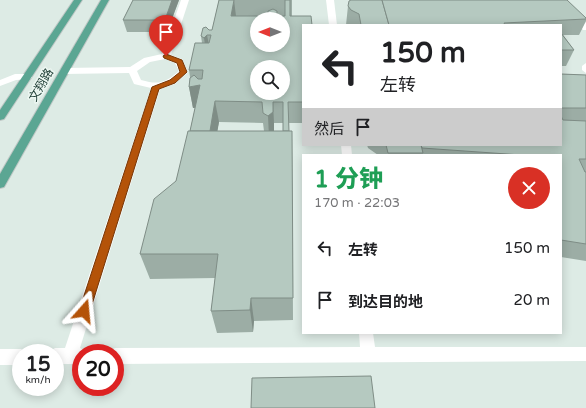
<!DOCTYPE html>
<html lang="zh">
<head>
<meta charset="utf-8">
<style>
  :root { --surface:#fff; --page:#f6f6f6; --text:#202124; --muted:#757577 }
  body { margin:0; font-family:"Varela Round","Noto Sans SC",sans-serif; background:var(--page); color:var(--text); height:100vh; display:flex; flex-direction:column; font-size:15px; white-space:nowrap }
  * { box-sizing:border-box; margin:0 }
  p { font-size:13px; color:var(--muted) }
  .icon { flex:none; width:22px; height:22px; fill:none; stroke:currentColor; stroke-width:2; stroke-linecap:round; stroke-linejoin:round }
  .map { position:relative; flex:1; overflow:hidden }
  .details { position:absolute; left:302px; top:154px; width:260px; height:180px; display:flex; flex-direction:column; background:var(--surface); border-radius:0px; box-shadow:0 2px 10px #0003 }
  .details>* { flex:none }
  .top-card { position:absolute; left:302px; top:24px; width:260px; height:122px; border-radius:0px; box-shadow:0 2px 10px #0003; background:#fff; color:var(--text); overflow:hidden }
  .needle { width:26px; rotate:270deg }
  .controls { position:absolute; left:250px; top:12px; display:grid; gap:8px }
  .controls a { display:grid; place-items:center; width:40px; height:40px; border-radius:50%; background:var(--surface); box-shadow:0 2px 10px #0003; font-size:20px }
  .speed { position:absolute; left:12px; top:344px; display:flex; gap:8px; font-size:20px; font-weight:700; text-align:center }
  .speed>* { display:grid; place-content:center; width:52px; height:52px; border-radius:50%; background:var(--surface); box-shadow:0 2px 10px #0003; line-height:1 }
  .speed small { font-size:10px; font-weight:400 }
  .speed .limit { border:6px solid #d22; background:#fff; color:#111 }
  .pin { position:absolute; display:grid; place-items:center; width:34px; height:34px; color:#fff; margin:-41px -17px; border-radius:50% 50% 50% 0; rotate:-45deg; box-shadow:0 0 4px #0007 }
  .pin .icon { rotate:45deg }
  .me { position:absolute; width:44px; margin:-22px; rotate:18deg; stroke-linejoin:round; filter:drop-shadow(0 0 3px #0008) }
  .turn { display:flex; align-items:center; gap:14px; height:84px; padding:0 12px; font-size:18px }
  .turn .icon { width:52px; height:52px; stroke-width:2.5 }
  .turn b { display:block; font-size:28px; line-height:34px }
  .then { display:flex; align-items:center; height:38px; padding:0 12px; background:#0003; gap:8px; font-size:15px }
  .round { display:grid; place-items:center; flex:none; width:42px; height:42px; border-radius:21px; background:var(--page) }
  .summary { display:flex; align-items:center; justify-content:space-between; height:68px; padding:0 12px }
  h1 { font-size:24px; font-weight:800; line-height:30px; color:#1e9e55 }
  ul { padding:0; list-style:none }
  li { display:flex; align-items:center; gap:12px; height:52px; padding:0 12px }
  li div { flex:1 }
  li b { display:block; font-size:15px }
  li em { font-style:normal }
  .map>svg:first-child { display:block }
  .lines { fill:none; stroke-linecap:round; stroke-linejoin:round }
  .major-casing { stroke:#c0c8c6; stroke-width:2 }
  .minor { fill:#fff; fill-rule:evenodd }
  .major { fill:#5ba693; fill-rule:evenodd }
  .wall { fill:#9cada5; fill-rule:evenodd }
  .shaded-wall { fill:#7f8d86 }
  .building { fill:#b5c9c0; stroke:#7f8d86; fill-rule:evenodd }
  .route { fill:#b45309; stroke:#753606 }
  .labels { text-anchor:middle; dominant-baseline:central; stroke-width:3; stroke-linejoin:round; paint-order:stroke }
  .far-street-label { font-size:12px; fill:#1d3c34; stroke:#edf7f2 }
</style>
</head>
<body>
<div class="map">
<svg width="586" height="408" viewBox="0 0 586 408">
  <rect width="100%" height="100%" fill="#ddebe5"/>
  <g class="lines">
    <defs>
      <g id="major">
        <polygon points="74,0 82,0 4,119 0,120 0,110"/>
        <polygon points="101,0 109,0 4,187 0,188 0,174"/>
      </g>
    </defs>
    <!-- major casing -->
    <use href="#major" class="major-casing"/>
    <!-- minor -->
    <g class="minor">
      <path d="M181,0h8l-18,55 11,4 6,13 -13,12 -15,5 -80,259 6,3 1,2h-6v11h-26v-11h-6l1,-2 5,-3h10l86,-260 -17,-4 -5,-11 -65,1 -4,-3 4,-3 66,-1 14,-9 18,-4zM165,59l10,4 4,8c-14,12 -20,14 -38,9l-4,-9 13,-9z"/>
      <polygon points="326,0 334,0 337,25 329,25"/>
      <polygon points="558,0 566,0 586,23 586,30 583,30"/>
      <polygon points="586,63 586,73 582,70 582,66"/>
      <polygon points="15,74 27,74 32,77 30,79 16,80 0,86 0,80"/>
      <polygon points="341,145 351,145 352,155 342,155"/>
      <polygon points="359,333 373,333 375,347 586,347 586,361 115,364 115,353 109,353 110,351 115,348 360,347"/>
      <polygon points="0,349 21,349 27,353 21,353 21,365 0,365"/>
    </g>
    <!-- major -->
    <use href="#major" class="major"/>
  </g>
  <!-- wall -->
  <g class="wall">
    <polygon points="133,0 179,0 167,32 127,32 123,20"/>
    <path d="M219,0h73v16l11,9v98h-14v8h3l1,189 -39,1 -1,11 -36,1 -6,-22 4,-33 -65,1 -10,-25 36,-73 14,-50 5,-23h-2l-4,-21 1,-10 -1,-7 13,-27 -1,-7 8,-6h3zM219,122l44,1 1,8h-47zM274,123h9v8h-9z"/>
    <polygon points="348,6 586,18 586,21 579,35 563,35 574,50 566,66 561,66 561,25 346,25"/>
    <polygon points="561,74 586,75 586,261 561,257 561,155 378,155 368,148 367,145 561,145"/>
  </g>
  <!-- shaded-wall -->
  <g class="shaded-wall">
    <polygon points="172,0 179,0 167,32 165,20"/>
    <polygon points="234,0 236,16 231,16"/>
    <polygon points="207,35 211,55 207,58 204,38"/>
    <polygon points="200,85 204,106 193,108 189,87"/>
    <polygon points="215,101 219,122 213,157 209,136"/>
    <polygon points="273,102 274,123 274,134 269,137 268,116"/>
    <polygon points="251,298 254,321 253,332 250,310"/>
  </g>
  <!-- building -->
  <g class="building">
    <polygon points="133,0 172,0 165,20 123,20"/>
    <path d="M219,0h15l-3,16h37v-5l5,-2 4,2v5h8v-16h5v16h21l1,9h-9v77h-15l1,29h-6v-29h-10v10l-5,4 -5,-3 -1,-11 -47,-1 -5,30h-20l10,-46 -11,2 1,-9 4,-3 4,4h4l1,-9h-14l6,-27h14l2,-8h-4l-3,3 -3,-2 2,-8 3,-1 3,3h3zM257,19h26v26h-26zM257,67h26v26h-26z"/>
    <polygon points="351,0 382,0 389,25 361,25 359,14 351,10 348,6 349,1"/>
    <polygon points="382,0 567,0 586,18 586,19 504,23 505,25 389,25"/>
    <polygon points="561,33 574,50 561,50"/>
    <polygon points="561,74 586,75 586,108 561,108"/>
    <polygon points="561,116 563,120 586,121 586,159 579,159 585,172 586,172 586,244 561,240 561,155 521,155 422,148 421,145 561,145"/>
    <polygon points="188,131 292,131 293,298 251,298 250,310 211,311 218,254 140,254 154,199 176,181"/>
    <polygon points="386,145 421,145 423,153 388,153"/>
    <polygon points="371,376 375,408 251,408 252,378"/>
  </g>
  <!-- route -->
  <polygon class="route" points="166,54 182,60 187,72 175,83 159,89 90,311 88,314 84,316 81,314 79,311 152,87 170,80 180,72 177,63 164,58 163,56"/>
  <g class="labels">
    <!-- far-street labels -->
    <g class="far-street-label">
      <text transform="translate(41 85) rotate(-60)">文翔路</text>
    </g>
  </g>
</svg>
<div class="controls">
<a><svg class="needle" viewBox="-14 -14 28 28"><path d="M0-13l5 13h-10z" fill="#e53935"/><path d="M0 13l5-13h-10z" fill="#757577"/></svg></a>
<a><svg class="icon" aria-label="search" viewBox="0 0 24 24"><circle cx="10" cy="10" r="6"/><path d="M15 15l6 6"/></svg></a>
</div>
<div class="speed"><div>15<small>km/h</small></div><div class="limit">20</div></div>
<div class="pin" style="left:166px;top:56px;background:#d93025"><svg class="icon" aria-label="arrive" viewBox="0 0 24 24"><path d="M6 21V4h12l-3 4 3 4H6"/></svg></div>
<svg class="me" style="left:84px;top:311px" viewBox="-20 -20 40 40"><path d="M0-17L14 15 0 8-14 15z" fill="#b45309" stroke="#fff" stroke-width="4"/></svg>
<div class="top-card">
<div class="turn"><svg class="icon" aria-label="left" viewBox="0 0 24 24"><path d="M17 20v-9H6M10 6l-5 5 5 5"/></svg><div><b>150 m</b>左转</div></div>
<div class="then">然后<svg class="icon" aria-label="arrive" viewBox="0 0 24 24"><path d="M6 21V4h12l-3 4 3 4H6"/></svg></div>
</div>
<section class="details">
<div class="summary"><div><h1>1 分钟</h1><p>170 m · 22:03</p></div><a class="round" style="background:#d93025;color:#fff"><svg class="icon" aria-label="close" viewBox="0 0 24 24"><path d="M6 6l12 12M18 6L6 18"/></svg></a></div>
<ul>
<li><svg class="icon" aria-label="left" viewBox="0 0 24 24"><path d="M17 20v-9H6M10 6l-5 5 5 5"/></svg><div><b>左转</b></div><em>150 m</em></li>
<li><svg class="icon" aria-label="arrive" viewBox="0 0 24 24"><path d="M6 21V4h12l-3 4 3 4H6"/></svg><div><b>到达目的地</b></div><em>20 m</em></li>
</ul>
</section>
</div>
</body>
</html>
